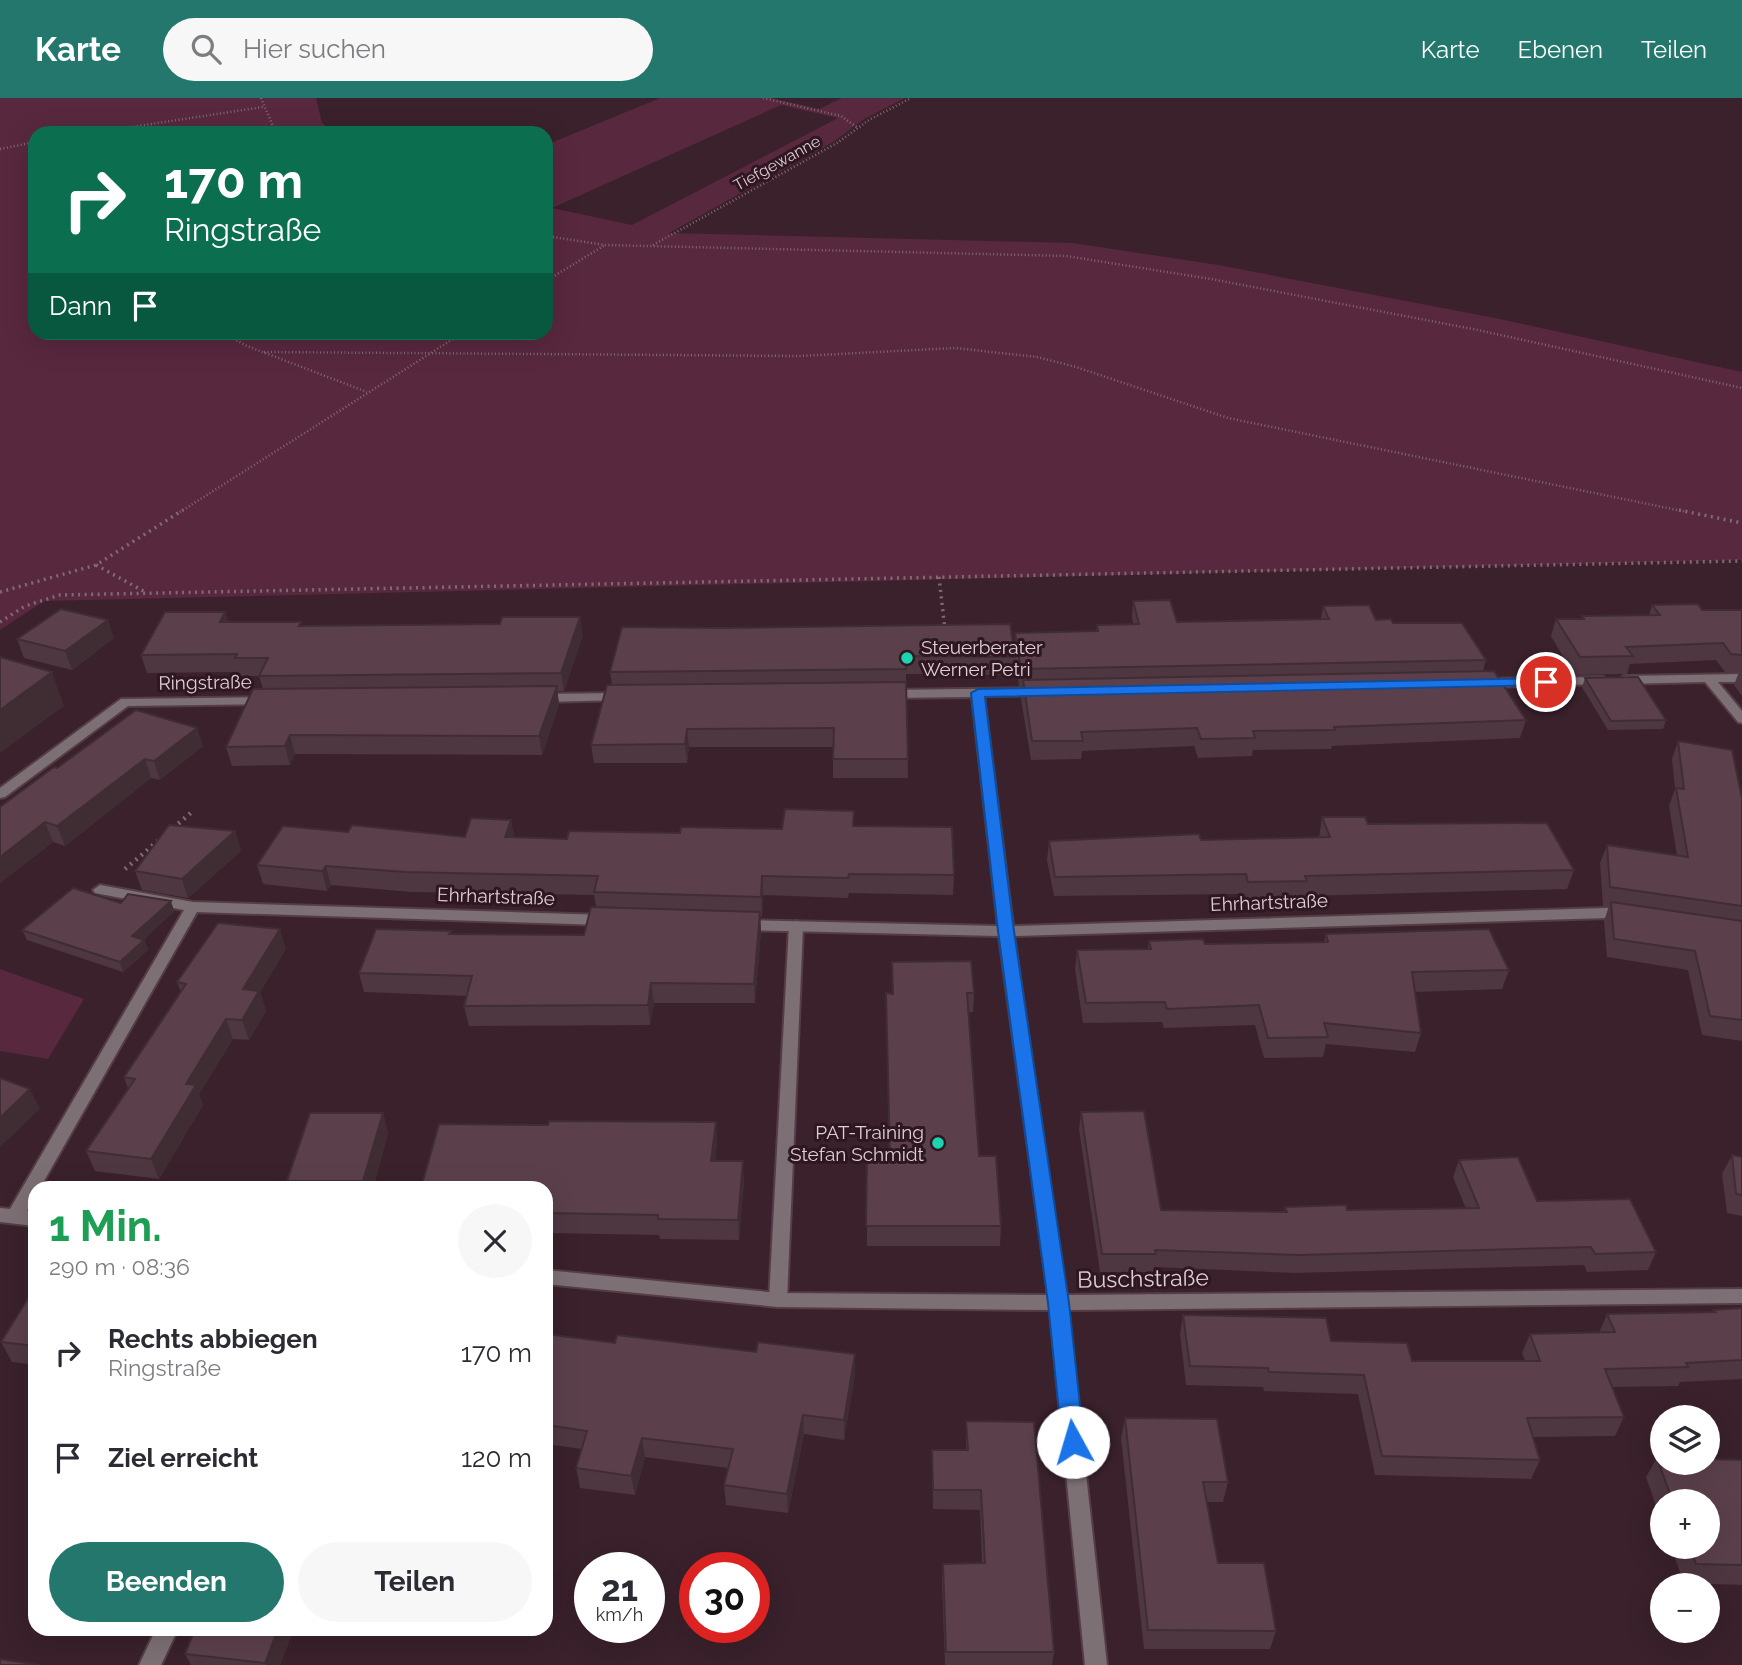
<!DOCTYPE html>
<html lang="de">
<head>
<meta charset="utf-8">
<style>
  :root { --surface:#fff; --page:#f7f7f7; --text:#2b2b33; --muted:#7c7c81; --accent:#24776c }
  body { margin:0; font-family:Raleway,sans-serif; background:var(--page); color:var(--text); height:100vh; display:flex; flex-direction:column; font-size:26px; white-space:nowrap }
  * { box-sizing:border-box; margin:0 }
  p { font-size:23px; color:var(--muted) }
  .icon { flex:none; width:38px; height:38px; fill:none; stroke:currentColor; stroke-width:2; stroke-linecap:round; stroke-linejoin:round }
  .map { position:relative; flex:1; overflow:hidden }
  .side { position:absolute; left:28px; top:1083px; width:525px; height:455px; display:flex; flex-direction:column; background:var(--surface); border-radius:21px; box-shadow:0 7px 28px #0002 }
  .side>* { flex:none }
  .guide { position:absolute; left:28px; top:28px; width:525px; height:214px; border-radius:21px; box-shadow:0 7px 28px #0002; background:#0b6e4f; color:#fff; overflow:hidden }
  .tools { position:absolute; left:1650px; top:1307px; display:grid; gap:14px }
  .tools a { display:grid; place-items:center; width:70px; height:70px; border-radius:50%; background:var(--surface); box-shadow:0 7px 28px #0002; font-size:35px }
  .speed { position:absolute; left:574px; top:1454px; display:flex; gap:14px; font-size:35px; font-weight:700; text-align:center }
  .speed>* { display:grid; place-content:center; width:91px; height:91px; border-radius:50%; background:var(--surface); box-shadow:0 7px 28px #0002; line-height:1 }
  .speed small { font-size:18px; font-weight:400 }
  .speed .limit { border:10px solid #d22; background:#fff; color:#111 }
  .pin { position:absolute; display:grid; place-items:center; width:60px; height:60px; color:#fff; margin:-30px; border:4px solid #fff; border-radius:50%; box-shadow:0 2px 7px #0007 }
  .me { position:absolute; width:77px; margin:-38px; rotate:354deg; stroke-linejoin:round; filter:drop-shadow(0 0 5px #0008) }
  .turn { display:flex; align-items:center; gap:24px; height:147px; padding:0 21px; font-size:32px }
  .turn .icon { width:91px; height:91px; stroke-width:2.5 }
  .turn b { display:block; font-size:49px; line-height:60px }
  .then { display:flex; align-items:center; height:66px; padding:0 21px; background:#0003; gap:14px; font-size:26px }
  .round { display:grid; place-items:center; flex:none; width:74px; height:74px; border-radius:37px; background:var(--page) }
  .summary { display:flex; align-items:center; justify-content:space-between; height:119px; padding:0 21px }
  h1 { font-size:42px; font-weight:700; line-height:52px; color:#1e9e55 }
  .cta { display:flex; gap:14px; margin-top:auto; padding:14px 21px }
  .cta a { flex:1; height:80px; border-radius:42px; background:var(--accent); color:#fff; font-size:28px; font-weight:700; line-height:80px; text-align:center }
  .cta a+a { background:var(--page); color:var(--text) }
  ul { padding:0; list-style:none }
  li { display:flex; align-items:center; gap:21px; height:105px; padding:0 21px }
  li div { flex:1 }
  li b { display:block; font-size:26px }
  li em { font-style:normal }
  header { display:flex; align-items:center; gap:42px; box-sizing:border-box; height:98px; padding:0 35px; background:var(--accent); color:#fff }
  header strong { font-size:33px }
  nav { display:flex; gap:38px; margin-inline-start:auto; font-size:24px }
  .search { width:490px; height:63px; background:var(--page); display:flex; align-items:center; gap:18px; box-sizing:border-box; padding:0 24px; border-radius:38px; color:var(--muted); font-size:26px }
  .map>svg:first-child { display:block }
  .green { fill:#58283e; fill-rule:evenodd }
  .lines { fill:none; stroke-linecap:round; stroke-linejoin:round }
  .service-casing { stroke:#543d47; stroke-width:4 }
  .minor-casing { stroke:#543d47; stroke-width:4 }
  .path-far2 { stroke:#806b74; stroke-width:2.5; stroke-dasharray:1 2.5; stroke-linecap:butt }
  .path-far1 { stroke:#806b74; stroke-width:3.5; stroke-dasharray:2 4.5; stroke-linecap:butt }
  .path { stroke:#806b74; stroke-width:4.5; stroke-dasharray:2 5; stroke-linecap:butt }
  .service { fill:#7d7075; fill-rule:evenodd }
  .minor { fill:#7d7075; fill-rule:evenodd }
  .wall { fill:#4e3740 }
  .shaded-wall { fill:#402d34 }
  .building { fill:#5b404b; stroke:#402d34; stroke-width:2 }
  .route { fill:#1a73e8; stroke:#114b97; stroke-width:2 }
  .poi-dot { fill:#1bd5b1; stroke:#2f1722; stroke-width:2.5 }
  .labels { text-anchor:middle; dominant-baseline:central; stroke-width:6; stroke-linejoin:round; paint-order:stroke }
  .far-street-label { font-size:16px; fill:#dfced4; stroke:#2f1722 }
  .poi-label { font-size:19px; fill:#dfced4; stroke:#2f1722; text-anchor:start }
  .street-label { font-size:19px; fill:#dfced4; stroke:#2f1722 }
  .near-street-label { font-size:23px; fill:#dfced4; stroke:#2f1722 }
</style>
</head>
<body>
<header>
<strong>Karte</strong>
<div class="search"><svg class="icon" aria-label="search" viewBox="0 0 24 24"><circle cx="10" cy="10" r="6"/><path d="M15 15l6 6"/></svg>Hier suchen</div>
<nav><a>Karte</a><a>Ebenen</a><a>Teilen</a></nav>
</header>
<div class="map">
<svg width="1742" height="1567" viewBox="0 0 1742 1567">
  <rect width="100%" height="100%" fill="#3a212c"/>
  <!-- green -->
  <g class="green">
    <path d="M0,0h316l6,25 11,10h-298v199h511v-187l114,-47h111l48,11 23,-11h63l-41,21 -31,23 -164,91 404,10 145,22 282,54 242,53v188l-1698,41 -44,29zM781,7l57,13 -206,107 -80,-17z"/>
    <polygon points="0,871 84,901 48,961 0,953"/>
  </g>
  <g class="lines">
    <defs>
      <polygon id="service" points="796,823 803,828 787,1202 784,1207 778,1209 772,1207 769,1202 789,828"/>
      <g id="minor">
        <polygon points="1742,576 1742,584 1718,584 1742,613 1742,625 1738,624 1705,584 1624,586 1618,582 1624,578"/>
        <polygon points="1603,579 1609,583 1607,586 1484,589 1478,585 1484,581"/>
        <polygon points="1040,590 1044,591 1046,594 1044,597 984,598 1013,828 1607,810 1628,815 1630,818 1623,823 1607,820 1014,838 1066,1197 1742,1191 1742,1205 1068,1212 1107,1567 1085,1567 1050,1212 778,1209 546,1186 546,1172 778,1195 1048,1197 999,838 744,832 737,827 744,822 998,828 972,599 889,600 883,596 889,592"/>
        <polygon points="620,595 626,599 624,602 542,604 536,600 542,596"/>
        <polygon points="266,599 272,603 270,606 128,608 5,699 0,700 0,690 121,601"/>
        <polygon points="100,787 193,804 605,817 612,822 605,827 197,814 40,1090 35,1090 35,1098 27,1113 35,1114 35,1128 0,1124 0,1110 10,1111 184,812 95,795 93,792"/>
        <polygon points="156,1531 178,1531 161,1567 139,1567"/>
      </g>
    </defs>
    <!-- service casing -->
    <use href="#service" class="service-casing"/>
    <!-- minor casing -->
    <use href="#minor" class="minor-casing"/>
    <!-- path-far2 -->
    <g class="path-far2">
      <polyline points="261,0 276,35"/>
      <polyline points="763,0 841,18 858,30"/>
      <polyline points="92,35 263,9"/>
      <polyline points="0,51 35,44"/>
      <polyline points="546,138 605,147 1066,158 1211,181 1478,232 1742,290"/>
      <polyline points="653,147 837,45 869,22 911,0"/>
      <polyline points="546,183 605,147"/>
      <polyline points="221,234 247,248 367,294"/>
      <polyline points="264,254 800,258 955,250 1037,259 1076,269 1228,320 1687,414"/>
      <polyline points="180,414 464,234"/>
    </g>
    <!-- path-far1 -->
    <g class="path-far1">
      <polyline points="1679,412 1742,425"/>
      <polyline points="96,467 147,495"/>
      <polyline points="939,479 945,532"/>
      <polyline points="0,494 96,467 183,412"/>
      <polyline points="0,524 25,508 60,497 1742,463"/>
    </g>
    <!-- path -->
    <g class="path">
      <polyline points="173,730 193,713"/>
      <polyline points="125,771 158,743"/>
    </g>
    <!-- service -->
    <use href="#service" class="service"/>
    <!-- minor -->
    <use href="#minor" class="minor"/>
  </g>
  <!-- wall -->
  <g class="wall">
    <polygon points="1133,503 1177,524 1321,521 1323,508 1376,522 1393,525 1486,562 1483,573 1526,622 1520,640 1332,648 1331,651 1253,652 1252,658 1198,660 1194,648 1082,653 1081,661 1031,662 1021,601 1022,588 1019,588 1015,559 1014,577 906,576 908,680 833,680 833,649 689,649 687,665 594,665 591,647 612,587 610,574 1014,551 1015,535 1096,533 1097,527 1133,526 1132,519"/>
    <polygon points="1652,507 1702,512 1742,512 1742,598 1734,587 1739,574 1725,574 1716,562 1630,566 1627,576 1574,577 1551,538 1556,521 1581,521 1582,518 1649,517"/>
    <polygon points="225,514 228,524 302,528 583,537 564,593 557,593 559,606 542,657 295,656 290,667 232,668 226,649 263,591 259,578 240,578 239,574 147,575 141,557"/>
    <polygon points="114,540 72,572 24,560 17,541"/>
    <polygon points="1585,580 1666,622 1663,631 1608,632 1582,589"/>
    <polygon points="1678,643 1742,700 1742,943 1702,937 1688,872 1607,859 1604,823 1609,808 1603,808 1600,765 1607,747 1677,758 1669,708 1675,691 1672,661"/>
    <polygon points="203,648 160,682 151,680 65,748 53,744 0,785 0,709 57,670"/>
    <polygon points="1322,719 1368,726 1574,772 1567,791 1303,798 1303,802 1244,803 1242,796 1054,798 1047,762 1049,743 1201,742 1319,740"/>
    <polygon points="511,722 514,739 567,741 854,728 954,777 953,797 849,795 848,800 763,797 762,818 760,818 761,833 755,905 654,905 650,927 469,928 464,908 467,898 364,894 359,875 451,833 451,836 584,837 596,809 594,797 411,794 331,787 327,793 263,786 257,767 348,734 465,739"/>
    <polygon points="235,733 241,753 188,800 142,792 135,773"/>
    <polygon points="121,805 174,813 143,842 144,842 148,852 123,874 27,842 22,832"/>
    <polygon points="1326,836 1509,872 1502,891 1415,894 1421,935 1415,954 1326,946 1323,959 1264,960 1255,927 1164,930 1162,924 1083,925 1075,871 1077,852 1148,851 1149,843 1205,846 1324,844"/>
    <polygon points="286,851 260,894 266,913 249,942 233,941 199,996 203,1007 159,1081 95,1073 86,1053 128,990 124,979 181,894 177,884"/>
    <polygon points="892,864 974,895 973,914 968,915 979,1058 1001,1128 1000,1148 867,1148 867,1059 889,1059 886,895 892,896"/>
    <polygon points="1081,1014 1161,1112 1284,1114 1285,1109 1347,1112 1466,1111 1453,1079 1459,1062 1537,1103 1656,1154 1648,1172 1587,1174 1584,1167 1295,1175 1154,1169 1153,1174 1100,1174 1079,1031"/>
    <polygon points="383,1015 388,1035 373,1090 290,1090 287,1083"/>
    <polygon points="717,1044 715,1063 744,1083 739,1142 660,1141 659,1137 546,1135 546,1090"/>
    <polygon points="1732,1057 1742,1059 1742,1118 1727,1115 1722,1076"/>
    <polygon points="35,1189 35,1267 12,1264 1,1244"/>
    <polygon points="1742,1210 1742,1281 1680,1284 1678,1288 1612,1289 1624,1319 1615,1338 1533,1339 1540,1362 1531,1381 1375,1377 1358,1296 1264,1293 1263,1289 1186,1287 1180,1236 1183,1217 1331,1243 1412,1263 1525,1263 1522,1255 1530,1236 1599,1235 1607,1216 1712,1214 1713,1212"/>
    <polygon points="546,1236 855,1276 844,1342 804,1336 788,1415 726,1407 724,1387 728,1370 645,1359 635,1397 580,1390 576,1370 582,1351 546,1346"/>
    <polygon points="1125,1320 1228,1384 1223,1404 1206,1404 1218,1465 1276,1533 1270,1551 1144,1551 1121,1340"/>
    <polygon points="966,1323 1054,1554 1052,1567 945,1567 942,1485 943,1466 982,1465 980,1412 933,1411 932,1352 966,1352"/>
    <polygon points="1657,1360 1742,1362 1742,1487 1684,1485 1671,1449 1708,1449 1708,1404 1662,1404 1662,1425 1646,1379"/>
    <polygon points="195,1531 294,1531 280,1567 191,1567 185,1556"/>
  </g>
  <!-- shaded-wall -->
  <g class="shaded-wall">
    <polygon points="225,514 230,532 220,524"/>
    <polygon points="580,519 583,537 564,593 561,575"/>
    <polygon points="108,522 114,540 72,572 65,553"/>
    <polygon points="52,574 64,608 0,655 0,612"/>
    <polygon points="557,588 559,606 542,657 539,638"/>
    <polygon points="197,630 203,648 160,682 154,663"/>
    <polygon points="687,631 689,649 687,665 685,646"/>
    <polygon points="290,637 295,656 290,667 285,648"/>
    <polygon points="145,661 151,680 65,748 57,728"/>
    <polygon points="511,722 514,741 505,739"/>
    <polygon points="45,724 53,744 0,785 0,759"/>
    <polygon points="235,733 241,753 188,800 182,781"/>
    <polygon points="326,768 331,787 327,793 322,773"/>
    <polygon points="762,778 763,797 762,818 761,799"/>
    <polygon points="171,803 174,813 136,848 132,838"/>
    <polygon points="760,814 761,833 755,905 754,886"/>
    <polygon points="280,831 286,851 260,894 266,913 249,942 242,922 243,891"/>
    <polygon points="144,842 148,852 123,874 120,864"/>
    <polygon points="651,885 654,905 650,927 648,907"/>
    <polygon points="226,921 233,941 199,996 203,1007 159,1081 151,1061 186,986"/>
    <polygon points="30,991 40,1011 0,1049 0,1020"/>
    <polygon points="383,1015 388,1035 373,1090 365,1090 363,1083"/>
    <polygon points="716,1024 717,1044 713,1083 711,1063"/>
    <polygon points="743,1063 744,1083 739,1142 738,1122"/>
    <polygon points="855,1256 855,1276 844,1342 844,1322"/>
    <polygon points="803,1317 804,1336 788,1415 787,1396"/>
    <polygon points="642,1340 645,1359 635,1397 631,1378"/>
    <polygon points="278,1531 294,1531 280,1567 266,1567 265,1565"/>
  </g>
  <!-- building -->
  <g class="building">
    <polygon points="1170,502 1177,524 1329,521 1323,508 1369,507 1376,522 1391,521 1393,525 1462,525 1486,562 1021,571 1015,535 1098,533 1097,527 1139,526 1133,503"/>
    <polygon points="1698,506 1702,512 1742,512 1742,557 1731,556 1723,545 1626,549 1633,558 1580,559 1556,521 1584,521 1582,518 1660,517 1652,507"/>
    <polygon points="61,511 108,522 65,553 17,541"/>
    <polygon points="165,514 225,514 220,524 301,524 299,528 500,526 502,519 580,519 561,575 259,578 268,560 235,560 237,556 141,557"/>
    <polygon points="1010,526 1015,559 905,558 906,571 610,574 622,529 721,530"/>
    <polygon points="0,559 52,574 0,612"/>
    <polygon points="1494,573 1526,622 1334,629 1335,632 1253,633 1255,640 1201,641 1197,630 1081,634 1083,643 1032,643 1023,582"/>
    <polygon points="1638,579 1666,622 1611,623 1585,580"/>
    <polygon points="906,584 908,661 833,661 834,630 687,631 685,646 591,647 607,587"/>
    <polygon points="557,588 539,638 290,637 285,648 226,649 253,591"/>
    <polygon points="136,612 197,630 154,663 145,661 57,728 45,724 0,759 0,709 54,669 57,670"/>
    <polygon points="1678,643 1732,652 1742,700 1742,808 1610,789 1607,747 1688,759 1676,690 1684,691"/>
    <polygon points="785,711 854,713 853,728 952,729 954,777 849,776 848,780 762,778 761,799 594,794 598,778 406,774 326,768 322,773 257,767 283,728 348,734 352,727 465,739 471,720 511,722 505,739 567,741 569,733 680,735 681,729 782,731"/>
    <polygon points="1322,719 1365,719 1368,726 1547,725 1574,772 1305,778 1307,783 1248,784 1246,776 1055,779 1049,743 1199,736 1201,742 1330,739"/>
    <polygon points="169,727 235,733 182,781 135,773"/>
    <polygon points="73,790 121,805 128,796 171,803 132,838 144,842 120,864 22,832"/>
    <polygon points="1611,804 1742,823 1742,922 1710,918 1695,853 1614,841"/>
    <polygon points="591,809 760,814 754,886 651,885 648,907 464,908 472,878 359,875 376,831 451,833 449,836 584,837"/>
    <polygon points="218,825 280,831 243,891 259,893 242,922 226,921 186,986 196,987 151,1061 86,1053 135,981 124,979 186,886 177,884"/>
    <polygon points="1489,831 1509,872 1412,874 1421,935 1324,925 1328,939 1268,940 1259,907 1167,911 1165,904 1086,905 1077,852 1151,851 1149,843 1203,841 1205,846 1328,844 1326,836"/>
    <polygon points="971,863 974,895 967,895 979,1058 996,1058 1001,1128 866,1128 867,1059 890,1059 886,895 893,896 892,864"/>
    <polygon points="0,980 30,991 0,1020"/>
    <polygon points="1144,1013 1161,1112 1287,1114 1285,1109 1346,1107 1347,1112 1479,1110 1459,1062 1518,1059 1537,1103 1630,1101 1656,1154 1595,1156 1591,1149 1299,1157 1155,1152 1156,1156 1102,1156 1081,1014"/>
    <polygon points="310,1015 383,1015 363,1083 287,1083"/>
    <polygon points="549,1023 716,1024 711,1063 743,1063 738,1122 658,1121 658,1117 546,1115 546,1090 421,1090 439,1026 548,1027"/>
    <polygon points="1732,1057 1742,1059 1742,1097 1736,1096"/>
    <polygon points="35,1189 35,1248 1,1244"/>
    <polygon points="1742,1210 1742,1262 1686,1265 1688,1269 1605,1271 1624,1319 1527,1320 1540,1362 1382,1358 1364,1277 1269,1274 1268,1270 1190,1268 1183,1217 1326,1220 1331,1243 1407,1245 1412,1263 1540,1263 1530,1236 1615,1234 1607,1216 1715,1214 1713,1212"/>
    <polygon points="546,1236 615,1245 617,1237 756,1254 758,1244 855,1256 844,1322 803,1317 787,1396 724,1387 733,1351 642,1340 631,1378 576,1370 587,1333 546,1327"/>
    <polygon points="1125,1320 1217,1321 1228,1384 1203,1384 1218,1465 1264,1465 1276,1533 1148,1532"/>
    <polygon points="966,1323 1034,1324 1054,1554 946,1554 943,1466 985,1465 981,1392 933,1392 932,1352 968,1352"/>
    <polygon points="1657,1360 1662,1360 1662,1365 1708,1365 1708,1361 1742,1362 1742,1467 1696,1466 1689,1449 1708,1449 1708,1404 1673,1404"/>
    <polygon points="195,1531 278,1531 265,1565 185,1556"/>
    <polygon points="0,1561 39,1567 0,1567"/>
  </g>
  <!-- route -->
  <polygon class="route" points="1546,580 1553,584 1551,587 985,599 1014,833 1069,1205 1084,1344 1081,1351 1073,1354 1065,1351 1062,1344 1048,1205 998,833 971,595 978,591"/>
  <!-- markers -->
  <g class="poi-dot">
    <circle cx="907" cy="560" r="7"/>
    <circle cx="938" cy="1045" r="7"/>
  </g>
  <g class="labels">
    <!-- far-street labels -->
    <g class="far-street-label">
      <text transform="translate(777 65) rotate(-29)">Tiefgewanne</text>
    </g>
    <!-- poi labels -->
    <g class="poi-label">
      <text x="921" y="549">Steuerberater<tspan x="921" dy="22">Werner Petri</tspan></text>
      <text x="924" y="1034" text-anchor="end">PAT-Training<tspan x="924" dy="22">Stefan Schmidt</tspan></text>
    </g>
    <!-- street labels -->
    <g class="street-label">
      <text transform="translate(205 584) rotate(-1)">Ringstraße</text>
      <text transform="translate(496 798) rotate(2)">Ehrhartstraße</text>
      <text transform="translate(1269 804) rotate(-2)">Ehrhartstraße</text>
    </g>
    <!-- near-street labels -->
    <g class="near-street-label">
      <text transform="translate(1143 1180) rotate(-1)">Buschstraße</text>
    </g>
  </g>
</svg>
<div class="tools">
<a><svg class="icon" aria-label="layers" viewBox="0 0 24 24"><path d="M12 4l9 5-9 5-9-5zM3 14l9 5 9-5"/></svg></a>
<a>+</a>
<a>−</a>
</div>
<div class="speed"><div>21<small>km/h</small></div><div class="limit">30</div></div>
<div class="pin" style="left:1546px;top:584px;background:#d93025"><svg class="icon" aria-label="arrive" viewBox="0 0 24 24"><path d="M6 21V4h12l-3 4 3 4H6"/></svg></div>
<svg class="me" style="left:1073px;top:1344px" viewBox="-20 -20 40 40"><circle r="19" fill="#fff"/><path d="M0-13L10 11 0 6-10 11z" fill="#1a73e8"/></svg>
<div class="guide">
<div class="turn"><svg class="icon" aria-label="right" viewBox="0 0 24 24"><path d="M7 20v-9h11M14 6l5 5-5 5"/></svg><div><b>170 m</b>Ringstraße</div></div>
<div class="then">Dann<svg class="icon" aria-label="arrive" viewBox="0 0 24 24"><path d="M6 21V4h12l-3 4 3 4H6"/></svg></div>
</div>
<section class="side">
<div class="summary"><div><h1>1 Min.</h1><p>290 m · 08:36</p></div><a class="round"><svg class="icon" aria-label="close" viewBox="0 0 24 24"><path d="M6 6l12 12M18 6L6 18"/></svg></a></div>
<ul>
<li><svg class="icon" aria-label="right" viewBox="0 0 24 24"><path d="M7 20v-9h11M14 6l5 5-5 5"/></svg><div><b>Rechts abbiegen</b><p>Ringstraße</p></div><em>170 m</em></li>
<li><svg class="icon" aria-label="arrive" viewBox="0 0 24 24"><path d="M6 21V4h12l-3 4 3 4H6"/></svg><div><b>Ziel erreicht</b></div><em>120 m</em></li>
</ul>
<div class="cta"><a>Beenden</a><a>Teilen</a></div>
</section>
</div>
</body>
</html>
